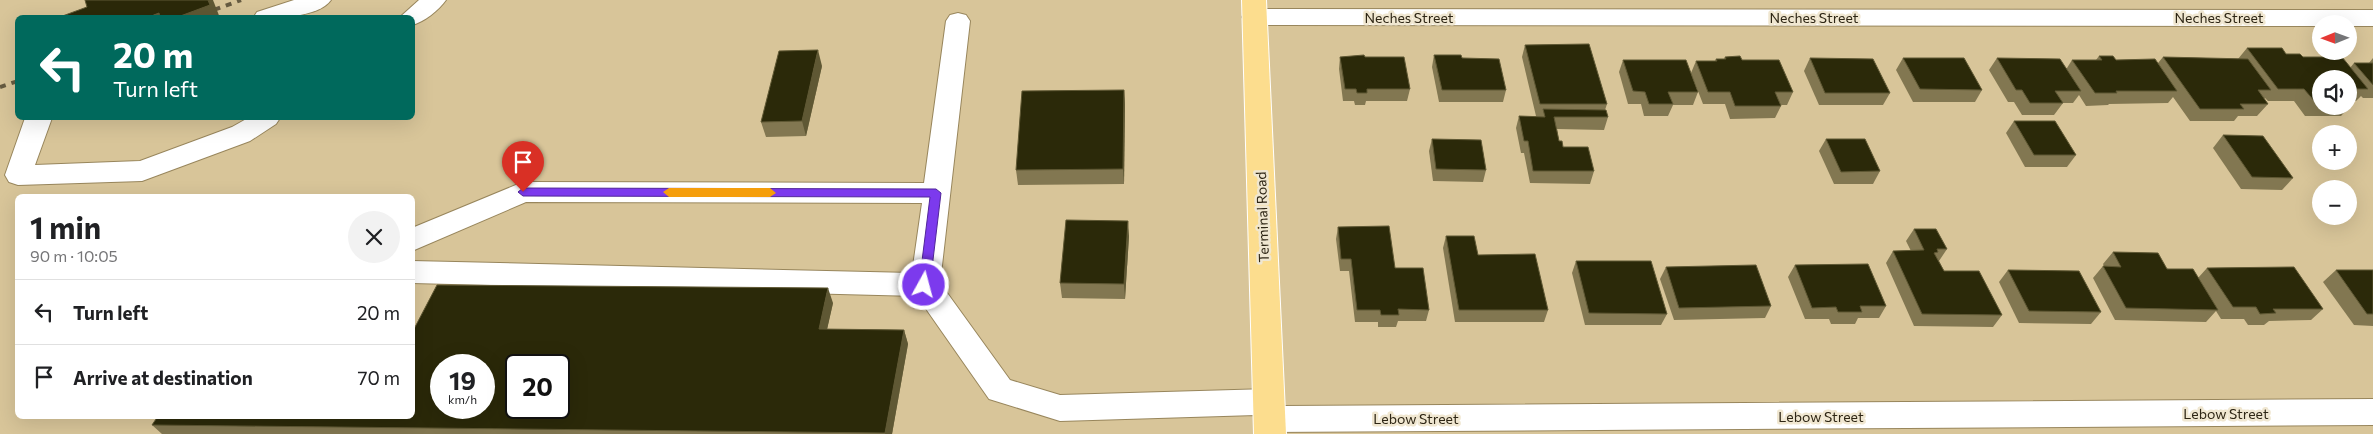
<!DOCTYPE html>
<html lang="en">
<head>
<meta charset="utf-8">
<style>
  :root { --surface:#fff; --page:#f2f2f2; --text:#202124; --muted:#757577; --line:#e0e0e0 }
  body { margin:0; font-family:Commissioner,sans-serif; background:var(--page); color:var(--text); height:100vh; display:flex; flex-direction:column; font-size:19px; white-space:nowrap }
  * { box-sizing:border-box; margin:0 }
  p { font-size:16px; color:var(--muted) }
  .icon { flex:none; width:28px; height:28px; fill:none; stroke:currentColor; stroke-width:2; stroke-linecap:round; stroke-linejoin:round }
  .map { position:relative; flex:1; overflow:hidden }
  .sheet { position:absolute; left:15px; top:194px; width:400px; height:225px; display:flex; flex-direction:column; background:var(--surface); border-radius:8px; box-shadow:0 5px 20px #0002 }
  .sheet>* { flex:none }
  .top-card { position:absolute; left:15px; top:15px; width:400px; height:105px; border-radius:8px; box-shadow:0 5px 20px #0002; background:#00695c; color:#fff; overflow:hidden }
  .needle { width:32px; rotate:269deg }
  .tools { position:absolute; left:2312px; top:15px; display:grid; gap:10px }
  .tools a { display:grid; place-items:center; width:45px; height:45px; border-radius:50%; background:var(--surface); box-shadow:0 5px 20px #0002; font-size:25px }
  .speed { position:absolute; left:430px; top:354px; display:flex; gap:10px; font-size:25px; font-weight:700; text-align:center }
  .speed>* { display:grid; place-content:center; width:65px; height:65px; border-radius:50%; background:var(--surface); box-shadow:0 5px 20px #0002; line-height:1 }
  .speed small { font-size:12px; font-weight:400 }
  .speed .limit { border:2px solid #111; border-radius:8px; background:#fff; color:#111 }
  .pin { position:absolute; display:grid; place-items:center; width:42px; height:42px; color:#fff; margin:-51px -21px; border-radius:50% 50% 50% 0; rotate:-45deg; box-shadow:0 0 5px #0007 }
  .pin .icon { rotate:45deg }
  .me { position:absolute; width:55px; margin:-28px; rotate:7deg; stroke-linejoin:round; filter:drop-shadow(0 0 4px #0008) }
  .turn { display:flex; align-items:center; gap:18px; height:105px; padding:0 15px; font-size:22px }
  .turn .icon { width:65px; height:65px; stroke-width:2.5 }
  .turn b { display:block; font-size:35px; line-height:42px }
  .round { display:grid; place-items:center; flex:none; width:52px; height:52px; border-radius:26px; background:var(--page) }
  .head { display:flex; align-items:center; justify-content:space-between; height:85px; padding:0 15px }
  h1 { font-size:30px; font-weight:700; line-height:38px }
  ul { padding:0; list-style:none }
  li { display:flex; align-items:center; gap:15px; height:65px; padding:0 15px; border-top:1px solid var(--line) }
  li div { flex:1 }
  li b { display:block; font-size:19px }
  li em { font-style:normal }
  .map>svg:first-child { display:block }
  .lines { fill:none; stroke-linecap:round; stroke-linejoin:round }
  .minor-casing { stroke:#98865c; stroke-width:2 }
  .major-casing { stroke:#fff; stroke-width:2 }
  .minor { fill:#fff; fill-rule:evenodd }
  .major { fill:#fcdd8e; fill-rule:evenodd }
  .rail { stroke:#665b41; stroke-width:4; stroke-dasharray:6 6; stroke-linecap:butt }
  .wall { fill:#827751; fill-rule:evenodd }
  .shaded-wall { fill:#5f5834 }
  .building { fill:#2b2909; stroke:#5f5834; fill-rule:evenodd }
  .route { fill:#7c3aed; stroke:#51269a }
  .slow { fill:#f59e0b }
  .labels { text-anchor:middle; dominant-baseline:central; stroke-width:5; stroke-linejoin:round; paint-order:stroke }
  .street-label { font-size:14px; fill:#2e2615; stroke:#f0e7d1 }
</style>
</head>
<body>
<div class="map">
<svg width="2373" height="434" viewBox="0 0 2373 434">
  <rect width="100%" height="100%" fill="#d8c599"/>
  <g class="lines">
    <defs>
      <g id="minor">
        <path d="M294,0h37c-12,18 -58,18 -78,18l4,-6z"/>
        <path d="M419,0h27c-7,10 -22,22 -34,25v-7h-13z"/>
        <polygon points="1254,9 2373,10 2373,26 2349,26 2349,24 2321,24 2321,26 1254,25 1246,23 1242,17 1246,11"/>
        <polygon points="958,13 966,15 970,21 940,283 1010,380 1060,395 1269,389 1280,393 1284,402 1283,406 2373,399 2373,425 1270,432 1259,428 1254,419 1256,415 1060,421 989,399 917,296 412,283 412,261 912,273 922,203 526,202 412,251 412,228 523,182 924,183 946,21 950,15"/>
        <polygon points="25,118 52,118 35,165 140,161 232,127 248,118 280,118 276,124 250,141 142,181 18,185 9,182 5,175"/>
      </g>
      <polygon id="major" points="1242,0 1266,0 1286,434 1254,434"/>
    </defs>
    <!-- minor casing -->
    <use href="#minor" class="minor-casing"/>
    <!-- major casing -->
    <use href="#major" class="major-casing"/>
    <!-- minor -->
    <use href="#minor" class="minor"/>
    <!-- major -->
    <use href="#major" class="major"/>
    <!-- rail -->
    <g class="rail">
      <polyline points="192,18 241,0"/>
      <polyline points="0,87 18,81"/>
    </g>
  </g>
  <!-- wall -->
  <g class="wall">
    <polygon points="1525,45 1607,104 1605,110 1608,117 1604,130 1557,129 1559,141 1563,147 1594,171 1590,184 1530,183 1524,153 1521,153 1516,128 1519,116 1536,116 1522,57"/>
    <path d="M2247,48l39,6 64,14 4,-5h15l4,-5v40h-10l-2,-2 -5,5h-6l2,3 -11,12h-36l-11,-15h-26l-3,-3h-1l4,6 -11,12h-19l-4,5h-44l-17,-24 -5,6 -59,1 -1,1 -22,1 -7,-11 -6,8h-10l-9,12h-32l-8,-13h-6l-19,-32 8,-12 70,10 5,-8h24l3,-4 17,4 42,3 5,-6 75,2zM2321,79h28v27h-28z"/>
    <polygon points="1434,55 1462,58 1506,90 1503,102 1439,102 1432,67"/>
    <polygon points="1340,57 1365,57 1410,89 1407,101 1366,101 1365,105 1355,105 1354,101 1343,101 1339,69"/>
    <polygon points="1725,57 1742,60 1793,92 1787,105 1781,105 1781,106 1775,118 1730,119 1725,104 1703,104 1691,73 1696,61 1715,61 1716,59 1724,59"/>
    <polygon points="1810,58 1890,93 1883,105 1819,105 1804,71"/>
    <polygon points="1903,58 1982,90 1975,102 1913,102 1896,70"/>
    <polygon points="1623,60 1698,92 1693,105 1673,105 1668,116 1644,116 1641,104 1628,104 1619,72"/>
    <polygon points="822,66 806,136 766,137 761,122"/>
    <polygon points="1124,90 1125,105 1124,184 1018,185 1016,170"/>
    <polygon points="2014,121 2076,155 2067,167 2025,167 2006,133"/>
    <polygon points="2223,135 2293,178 2282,190 2241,189 2213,148"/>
    <polygon points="1432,139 1486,170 1483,182 1433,181 1429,151"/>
    <polygon points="1826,139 1880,171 1873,184 1834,184 1819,151"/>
    <polygon points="1338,227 1395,268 1429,310 1426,321 1398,321 1396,327 1378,327 1378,322 1355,322 1349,271 1340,271 1336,239"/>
    <polygon points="1914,229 1947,249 1939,261 1944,271 2002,315 1993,327 1914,326 1886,263 1893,251 1911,251 1906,241"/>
    <polygon points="1129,236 1125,299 1062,298 1060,283"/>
    <polygon points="1446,236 1478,255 1548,310 1544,322 1455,322 1443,248"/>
    <polygon points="2113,252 2198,278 2207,268 2323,309 2311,320 2269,321 2264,325 2248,325 2244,319 2221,319 2216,311 2206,322 2115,320 2093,278 2103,266 2104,266 2103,264"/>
    <polygon points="1576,261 1667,314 1661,325 1585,325 1572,273"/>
    <polygon points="1795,265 1886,306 1879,318 1858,318 1855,324 1831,324 1829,319 1805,319 1788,277"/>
    <polygon points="1666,267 1771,306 1765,318 1674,320 1660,279"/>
    <polygon points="2008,270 2101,312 2091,324 2019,323 1999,282"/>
    <polygon points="2336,270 2373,270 2373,326 2354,325 2323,282"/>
    <polygon points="833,303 827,329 904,330 908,344 892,434 162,434 152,425"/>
  </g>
  <!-- shaded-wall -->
  <g class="shaded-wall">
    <polygon points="208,0 213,0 220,18 175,18"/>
    <polygon points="159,13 162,18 146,18"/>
    <polygon points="818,50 822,66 806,136 802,121"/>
    <polygon points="1124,90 1125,105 1124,184 1123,169"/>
    <polygon points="1128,221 1129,236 1125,299 1124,284"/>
    <polygon points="828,288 833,303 824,343 819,329"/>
    <polygon points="904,330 908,344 892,434 885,434"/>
  </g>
  <!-- building -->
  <g class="building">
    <polygon points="85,0 208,0 210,5 175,18 160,18 159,13 146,18 57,18 87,7"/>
    <polygon points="1589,44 1607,104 1540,104 1525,45"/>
    <polygon points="2247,48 2282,48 2286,54 2300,54 2303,57 2342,57 2368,89 2349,89 2349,79 2321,79 2321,103 2316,103 2304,89 2278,89"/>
    <polygon points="818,50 802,121 761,122 779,51"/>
    <polygon points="1364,55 1365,57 1404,57 1410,89 1367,89 1367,93 1357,93 1356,89 1345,89 1340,57"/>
    <polygon points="1434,55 1461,55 1462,58 1499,59 1506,90 1442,90"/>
    <polygon points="1740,56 1742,60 1779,60 1793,92 1775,92 1781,106 1735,106 1730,92 1708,92 1696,61 1717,61 1716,59 1726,59 1725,57"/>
    <polygon points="2099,56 2113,56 2116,60 2155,59 2177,91 2116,91 2117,93 2095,93 2072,60 2102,60"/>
    <polygon points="2163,57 2248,59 2271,90 2258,90 2268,104 2240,104 2244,109 2200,109"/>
    <polygon points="1810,58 1873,59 1890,93 1825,93"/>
    <polygon points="1903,58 1964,58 1982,90 1920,89"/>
    <polygon points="1997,58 2060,59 2081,91 2055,91 2063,103 2030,103 2022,90 2016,90"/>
    <polygon points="1623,60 1686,60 1698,92 1668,92 1673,104 1649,104 1645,92 1633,91"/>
    <polygon points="2354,63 2373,63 2373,85"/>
    <polygon points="1124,90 1123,169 1016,170 1022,91"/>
    <polygon points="2349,99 2352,104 2349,104"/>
    <polygon points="1543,109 1606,110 1608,117 1554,117 1559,141 1562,141 1563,147 1588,147 1594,171 1533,171 1528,141 1524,141 1519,116 1545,117"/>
    <polygon points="2014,121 2055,121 2076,155 2034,155"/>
    <polygon points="2223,135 2263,136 2293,178 2252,177"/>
    <polygon points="1432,139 1481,140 1486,170 1436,169"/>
    <polygon points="1826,139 1865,139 1880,171 1841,172"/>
    <polygon points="1066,220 1128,221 1124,284 1060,283"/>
    <polygon points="1389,226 1395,268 1423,268 1429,310 1398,309 1399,315 1381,315 1380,310 1357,310 1351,259 1341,259 1338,227"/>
    <polygon points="1914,229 1936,229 1947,249 1937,249 1938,252 1934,253 1944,271 1979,271 2002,315 1922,314 1893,251 1924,250"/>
    <polygon points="1446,236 1474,236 1478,255 1535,254 1548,310 1459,310"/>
    <polygon points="2113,252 2158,253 2167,269 2193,269 2218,310 2126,308 2103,266 2121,267"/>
    <polygon points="1576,261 1651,261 1667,314 1589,313"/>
    <polygon points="1868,264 1886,306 1860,306 1862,312 1838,312 1836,307 1812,308 1795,265"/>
    <polygon points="1756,265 1771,306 1679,308 1666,267"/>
    <polygon points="2294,267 2323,309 2273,309 2276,313 2260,314 2256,307 2233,307 2207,268"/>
    <polygon points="2008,270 2079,271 2101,312 2029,311"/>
    <polygon points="2336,270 2373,270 2373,314 2367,314"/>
    <path d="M437,285l391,3 -9,41 85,1 -19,103 -733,-8 6,-9h254v-87h2zM441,365h43v43h-43zM516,365h43v43h-43z"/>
  </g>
  <!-- route -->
  <polygon class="route" points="523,188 936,189 941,193 930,285 924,290 919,285 930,197 523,196 518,192"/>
  <!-- slow -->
  <polygon class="slow" points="669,188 770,188 776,193 770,197 669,197 663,192"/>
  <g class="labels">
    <!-- street labels -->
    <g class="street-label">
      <text x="1409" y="17">Neches Street</text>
      <text x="1814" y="17">Neches Street</text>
      <text x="2219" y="17">Neches Street</text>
      <text transform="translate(1262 217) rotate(-92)">Terminal Road</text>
      <text x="2226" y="413">Lebow Street</text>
      <text x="1821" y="416">Lebow Street</text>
      <text x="1416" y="418">Lebow Street</text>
    </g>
  </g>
</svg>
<div class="tools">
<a><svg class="needle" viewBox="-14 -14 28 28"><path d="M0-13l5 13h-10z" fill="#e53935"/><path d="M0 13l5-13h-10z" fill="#757577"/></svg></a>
<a><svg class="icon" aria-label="sound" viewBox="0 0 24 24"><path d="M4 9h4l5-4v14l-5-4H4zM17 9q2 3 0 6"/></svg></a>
<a>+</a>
<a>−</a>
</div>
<div class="speed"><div>19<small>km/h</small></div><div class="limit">20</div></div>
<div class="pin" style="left:523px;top:192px;background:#d93025"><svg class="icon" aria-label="arrive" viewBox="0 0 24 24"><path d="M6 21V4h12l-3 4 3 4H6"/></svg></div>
<svg class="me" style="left:924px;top:285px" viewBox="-20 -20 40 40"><circle r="17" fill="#7c3aed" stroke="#fff" stroke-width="3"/><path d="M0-11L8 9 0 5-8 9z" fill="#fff"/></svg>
<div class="top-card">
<div class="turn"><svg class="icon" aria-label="left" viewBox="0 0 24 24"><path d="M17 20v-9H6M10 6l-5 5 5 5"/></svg><div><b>20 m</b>Turn left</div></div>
</div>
<section class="sheet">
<div class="head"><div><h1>1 min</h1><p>90 m · 10:05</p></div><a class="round"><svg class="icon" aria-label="close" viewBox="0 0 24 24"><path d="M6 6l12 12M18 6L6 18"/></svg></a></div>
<ul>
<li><svg class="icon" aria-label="left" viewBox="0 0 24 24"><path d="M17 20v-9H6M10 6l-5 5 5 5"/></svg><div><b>Turn left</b></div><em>20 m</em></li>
<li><svg class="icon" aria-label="arrive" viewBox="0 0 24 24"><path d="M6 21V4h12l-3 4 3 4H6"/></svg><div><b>Arrive at destination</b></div><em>70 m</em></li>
</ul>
</section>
</div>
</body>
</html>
